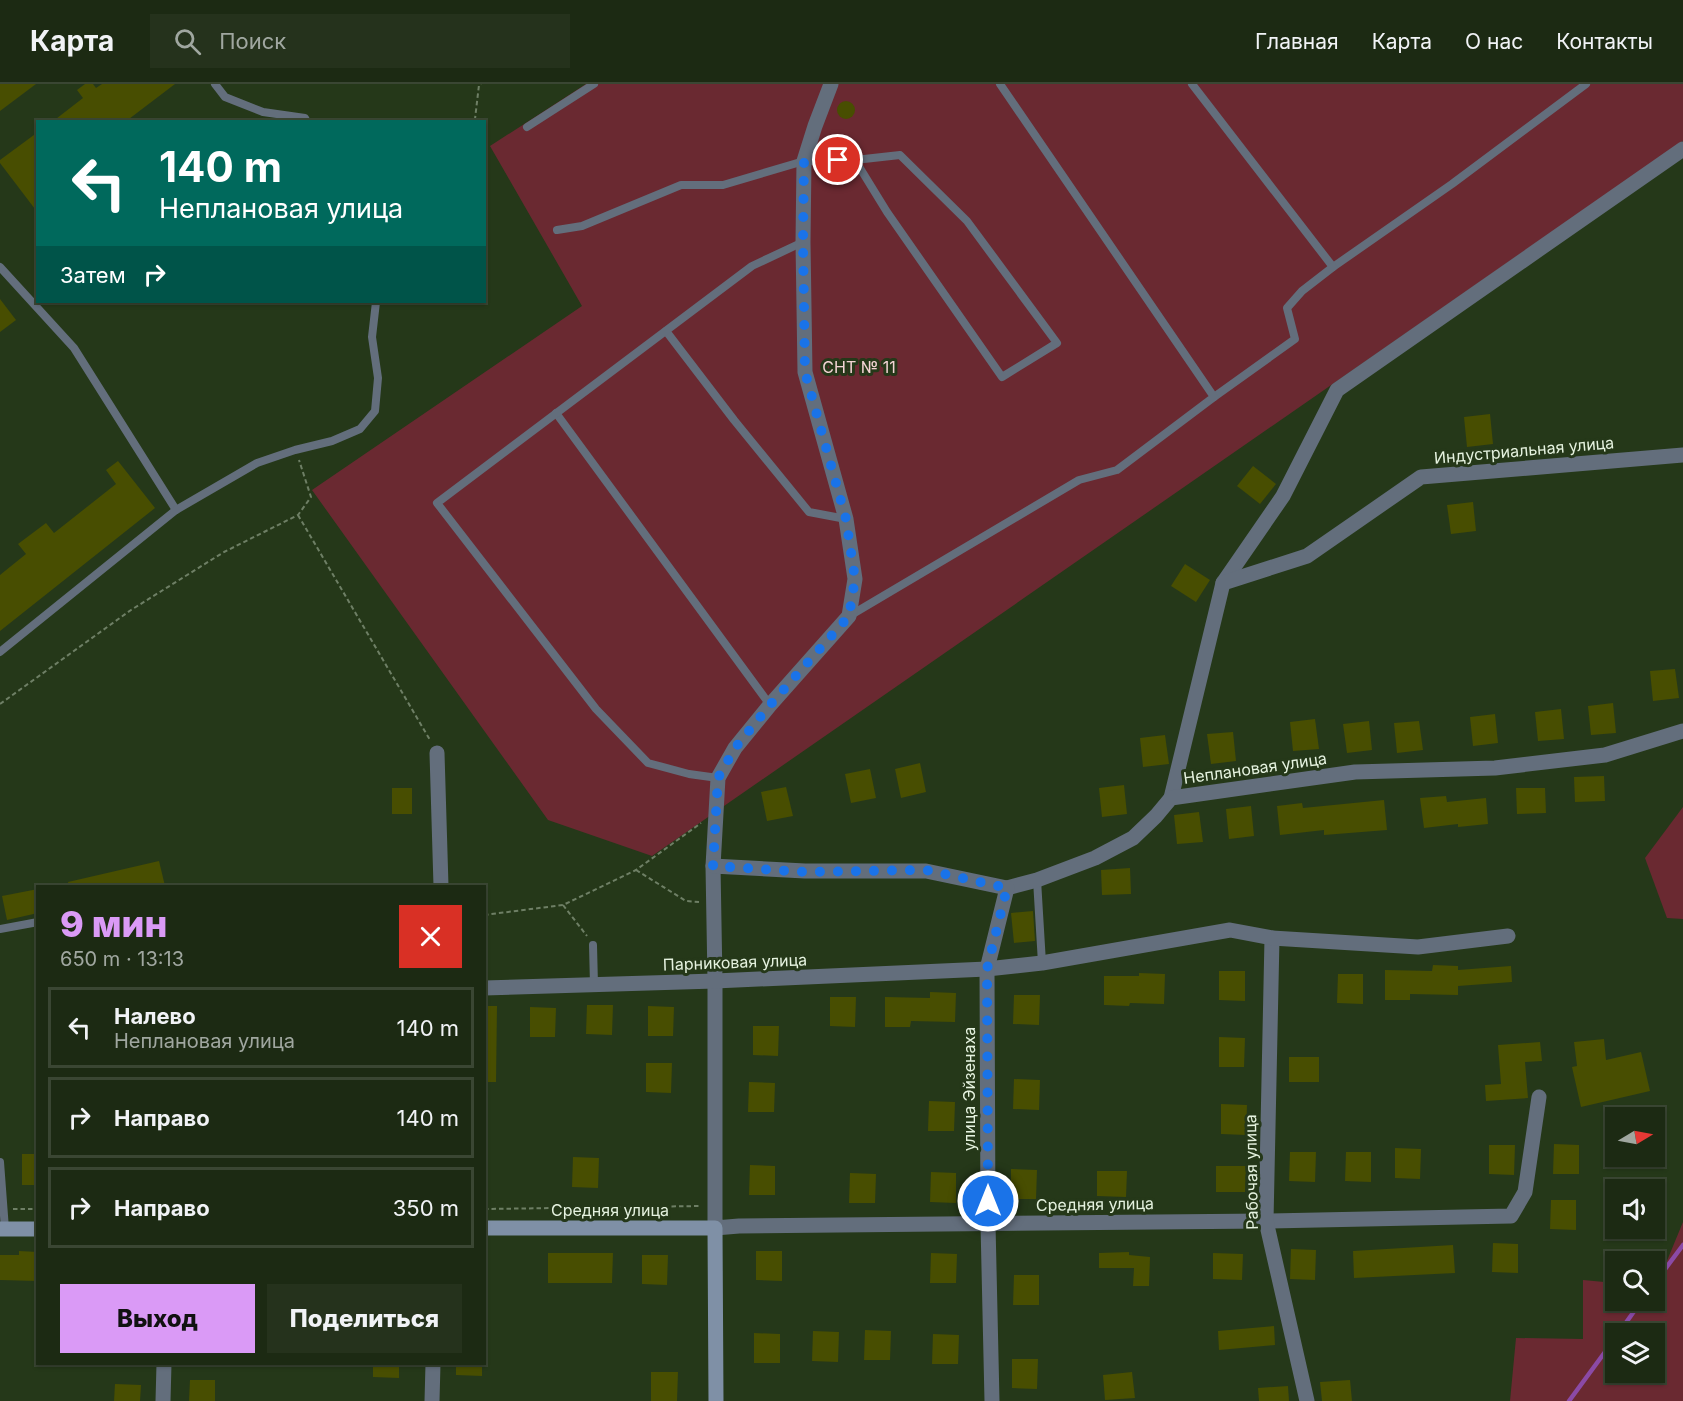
<!DOCTYPE html>
<html lang="ru">
<head>
<meta charset="utf-8">
<style>
  :root { --surface:#1c2a13; --page:#25321c; --text:#f1f3f6; --muted:#a0a7a0; --line:#3a4633; --accent:#da9af6 }
  body { margin:0; font-family:Inter,sans-serif; background:var(--page); color:var(--text); height:100vh; display:flex; flex-direction:column; font-size:22px; white-space:nowrap }
  * { box-sizing:border-box; margin:0 }
  p { font-size:20px; color:var(--muted) }
  .icon { flex:none; width:33px; height:33px; fill:none; stroke:currentColor; stroke-width:2; stroke-linecap:round; stroke-linejoin:round }
  .map { position:relative; flex:1; overflow:hidden }
  .panel { position:absolute; left:36px; top:801px; width:450px; height:480px; display:flex; flex-direction:column; background:var(--surface); border-radius:0px; box-shadow:0 2px 4px #0004,0 0 0 2px var(--line) }
  .panel>* { flex:none }
  .guide { position:absolute; left:36px; top:36px; width:450px; height:183px; border-radius:0px; box-shadow:0 2px 4px #0004,0 0 0 2px var(--line); background:#00695c; color:#fff; overflow:hidden }
  .needle { width:39px; rotate:80deg }
  .fabs { position:absolute; left:1605px; top:1023px; display:grid; gap:12px }
  .fabs a { display:grid; place-items:center; width:60px; height:60px; border-radius:0px; background:var(--surface); box-shadow:0 2px 4px #0004,0 0 0 2px var(--line); font-size:30px }
  .pin { position:absolute; display:grid; place-items:center; width:51px; height:51px; color:#fff; margin:-26px; border:3px solid #fff; border-radius:50%; box-shadow:0 2px 6px #0007 }
  .me { position:absolute; width:66px; margin:-33px; rotate:0deg; stroke-linejoin:round; filter:drop-shadow(0 0 4px #0008) }
  .turn { display:flex; align-items:center; gap:21px; height:126px; padding:0 24px; font-size:27px }
  .turn .icon { width:78px; height:78px; stroke-width:2.5 }
  .turn b { display:block; font-size:42px; line-height:51px }
  .then { display:flex; align-items:center; height:57px; padding:0 24px; background:#0003; gap:12px; font-size:22px }
  .round { display:grid; place-items:center; flex:none; width:63px; height:63px; border-radius:0px; background:var(--page) }
  .head { display:flex; align-items:center; justify-content:space-between; height:102px; padding:0 24px }
  h1 { font-size:36px; font-weight:800; line-height:45px; color:var(--accent) }
  .cta { display:flex; gap:12px; margin-top:auto; padding:12px 24px }
  .cta a { flex:1; height:69px; border-radius:0px; background:var(--accent); color:#111; font-size:24px; font-weight:800; line-height:69px; text-align:center }
  .cta a+a { background:var(--page); color:var(--text) }
  ul { padding:0; list-style:none }
  li { display:flex; align-items:center; gap:18px; height:81px; margin:0 12px 9px; padding:0 12px; border:3px solid var(--line); border-radius:0px }
  li div { flex:1 }
  li b { display:block; font-size:22px }
  li em { font-style:normal }
  header { display:flex; align-items:center; gap:36px; box-sizing:border-box; height:84px; padding:0 30px; background:var(--surface); border-bottom:2px solid var(--line) }
  header strong { font-size:28px }
  nav { display:flex; gap:33px; margin-inline-start:auto; font-size:21px }
  .search { width:420px; height:54px; background:var(--page); display:flex; align-items:center; gap:15px; box-sizing:border-box; padding:0 21px; border-radius:0px; color:var(--muted); font-size:22px }
  .map>svg:first-child { display:block }
  .green { fill:#6a2931; fill-rule:evenodd }
  .lines { fill:none; stroke-linecap:round; stroke-linejoin:round }
  .stream { stroke:#8b4aa6; stroke-width:4.5 }
  .building { fill:#484e01 }
  .path { stroke:#6e7f65; stroke-width:2; stroke-dasharray:4.5 3; stroke-linecap:butt }
  .service { stroke:#636e7c; stroke-width:8 }
  .minor { stroke:#636e7c; stroke-width:15 }
  .secondary { stroke:#7f90a6; stroke-width:15 }
  .route { stroke:#1a73e8; stroke-width:10; stroke-dasharray:0 18 }
  .labels { text-anchor:middle; dominant-baseline:central; stroke-width:6; stroke-linejoin:round; paint-order:stroke }
  .park-label { font-size:16px; fill:#f3d3d4; stroke:#253819 }
  .street-label { font-size:16px; fill:#e5f2df; stroke:#253819 }
</style>
</head>
<body>
<header>
<strong>Карта</strong>
<div class="search"><svg class="icon" aria-label="search" viewBox="0 0 24 24"><circle cx="10" cy="10" r="6"/><path d="M15 15l6 6"/></svg>Поиск</div>
<nav><a>Главная</a><a>Карта</a><a>О нас</a><a>Контакты</a></nav>
</header>
<div class="map">
<svg width="1683" height="1317" viewBox="0 0 1683 1317">
  <rect width="100%" height="100%" fill="#253819"/>
  <!-- green -->
  <g class="green">
    <polygon points="586,0 1683,0 1683,57 652,772 548,736 312,406 582,222 490,62"/>
    <polygon points="1683,723 1683,835 1667,834 1645,774"/>
    <path d="M1683,1138v179h-173l6,-63 67,1v-59l32,3 1,17h38l1,-15h2zM1616,1250h38v38h-38z"/>
  </g>
  <g class="lines">
    <!-- stream -->
    <g class="stream">
      <polyline points="1654,1200 1683,1161"/>
      <polyline points="1618,1250 1642,1216"/>
      <polyline points="1569,1317 1616,1253"/>
    </g>
  </g>
  <!-- building -->
  <g class="building">
    <polygon points="0,0 36,0 0,27"/>
    <polygon points="85,0 93,0 96,4 102,0 175,0 125,38 52,38 83,14 77,6"/>
    <circle cx="846" cy="26" r="9"/>
    <polygon points="38,48 38,129 0,79 0,76"/>
    <polygon points="0,215 16,236 0,248"/>
    <polygon points="1490,330 1493,360 1467,363 1464,333"/>
    <polygon points="118,377 155,424 0,547 0,491 26,470 18,460 46,439 54,449 116,400 106,386"/>
    <polygon points="1253,382 1276,400 1260,420 1237,402"/>
    <polygon points="1473,418 1476,447 1451,450 1447,421"/>
    <polygon points="1185,480 1210,496 1196,518 1171,502"/>
    <polygon points="1675,585 1679,614 1653,617 1650,587"/>
    <polygon points="1613,619 1616,649 1591,651 1588,622"/>
    <polygon points="1561,625 1564,655 1538,657 1535,628"/>
    <polygon points="1495,630 1498,659 1473,662 1470,633"/>
    <polygon points="1315,635 1319,665 1293,667 1290,638"/>
    <polygon points="1369,637 1372,666 1347,669 1343,640"/>
    <polygon points="1419,637 1423,666 1397,669 1394,639"/>
    <polygon points="1233,648 1236,677 1211,680 1207,650"/>
    <polygon points="1165,651 1169,680 1143,683 1140,654"/>
    <polygon points="920,679 926,708 901,714 895,685"/>
    <polygon points="870,685 876,714 851,719 845,690"/>
    <polygon points="1604,692 1605,717 1575,718 1574,693"/>
    <polygon points="1124,701 1127,730 1102,733 1099,704"/>
    <polygon points="786,703 793,732 767,737 761,708"/>
    <rect x="392" y="704" width="20" height="26"/>
    <polygon points="1516,704 1545,704 1546,729 1517,730"/>
    <polygon points="1446,712 1447,718 1486,714 1488,740 1458,743 1458,740 1424,744 1420,714"/>
    <polygon points="1384,716 1387,746 1324,751 1324,746 1280,751 1277,722 1302,719 1303,724"/>
    <polygon points="1251,722 1254,752 1229,755 1226,725"/>
    <polygon points="1199,728 1203,758 1177,760 1174,731"/>
    <polygon points="159,777 165,802 69,802 68,798"/>
    <polygon points="1130,784 1131,810 1102,811 1101,786"/>
    <polygon points="38,805 38,829 7,836 2,812"/>
    <polygon points="1033,827 1035,857 1014,859 1011,829"/>
    <polygon points="1433,881 1458,882 1458,886 1511,882 1512,898 1458,902 1458,911 1410,910 1410,916 1385,916 1385,886 1432,887"/>
    <polygon points="1219,887 1245,887 1245,917 1219,916"/>
    <polygon points="1139,889 1165,890 1164,920 1130,919 1129,922 1104,921 1104,892 1139,892"/>
    <polygon points="1338,890 1363,890 1363,920 1337,919"/>
    <polygon points="930,908 956,909 955,938 911,937 910,943 885,943 885,913 930,914"/>
    <polygon points="1014,911 1040,911 1039,941 1013,940"/>
    <polygon points="830,913 856,913 855,943 830,942"/>
    <polygon points="587,921 613,921 612,951 586,950"/>
    <polygon points="484,922 497,922 496,998 484,998"/>
    <polygon points="648,922 674,923 673,952 648,952"/>
    <polygon points="530,923 556,924 555,953 530,953"/>
    <polygon points="753,942 779,942 778,972 753,971"/>
    <polygon points="1219,953 1245,954 1244,983 1219,983"/>
    <polygon points="1604,955 1606,976 1641,968 1650,1007 1581,1023 1572,983 1577,982 1574,958"/>
    <polygon points="1540,958 1542,977 1525,978 1528,1014 1486,1017 1485,1001 1501,1000 1498,961"/>
    <rect x="1289" y="973" width="30" height="25"/>
    <polygon points="646,979 672,979 671,1009 646,1008"/>
    <polygon points="1014,995 1040,996 1039,1026 1013,1025"/>
    <polygon points="749,998 775,999 774,1028 748,1028"/>
    <polygon points="929,1017 955,1018 954,1047 928,1047"/>
    <polygon points="1221,1020 1247,1021 1246,1051 1221,1050"/>
    <polygon points="1554,1060 1579,1061 1579,1090 1553,1090"/>
    <polygon points="1489,1061 1515,1061 1514,1091 1489,1090"/>
    <polygon points="1395,1064 1421,1065 1420,1095 1395,1094"/>
    <polygon points="1290,1068 1316,1068 1315,1098 1289,1097"/>
    <polygon points="1346,1068 1371,1068 1371,1098 1345,1097"/>
    <rect x="22" y="1070" width="16" height="31"/>
    <polygon points="573,1073 599,1074 598,1104 572,1103"/>
    <polygon points="750,1081 775,1082 775,1111 749,1111"/>
    <polygon points="1216,1082 1246,1082 1245,1108 1216,1108"/>
    <polygon points="1011,1085 1037,1086 1036,1115 1011,1115"/>
    <polygon points="1097,1087 1127,1087 1126,1113 1097,1112"/>
    <polygon points="931,1088 956,1089 956,1119 930,1118"/>
    <polygon points="850,1089 876,1090 875,1119 849,1119"/>
    <polygon points="1551,1116 1576,1116 1576,1146 1550,1145"/>
    <polygon points="1493,1159 1518,1160 1518,1189 1492,1188"/>
    <polygon points="1453,1161 1455,1189 1354,1194 1353,1167"/>
    <polygon points="1291,1165 1316,1166 1315,1196 1290,1195"/>
    <polygon points="19,1167 38,1168 38,1197 0,1196 0,1171 19,1171"/>
    <polygon points="756,1167 782,1167 782,1197 756,1196"/>
    <polygon points="1129,1168 1129,1171 1150,1173 1149,1202 1133,1202 1134,1184 1099,1184 1099,1169"/>
    <polygon points="548,1169 613,1169 612,1199 548,1199"/>
    <polygon points="931,1169 957,1170 956,1199 930,1199"/>
    <polygon points="1213,1169 1243,1170 1242,1196 1213,1195"/>
    <polygon points="642,1171 668,1171 667,1201 642,1200"/>
    <polygon points="1014,1191 1039,1191 1039,1221 1013,1221"/>
    <polygon points="1274,1242 1275,1261 1219,1266 1218,1247"/>
    <polygon points="865,1246 891,1247 890,1276 864,1276"/>
    <polygon points="813,1247 839,1248 838,1278 812,1277"/>
    <polygon points="754,1249 780,1250 780,1279 754,1279"/>
    <polygon points="933,1250 959,1251 958,1280 932,1280"/>
    <polygon points="1012,1275 1038,1275 1037,1305 1012,1304"/>
    <polygon points="373,1280 399,1280 399,1294 373,1293"/>
    <polygon points="456,1280 482,1280 482,1292 456,1291"/>
    <polygon points="651,1288 678,1288 677,1317 651,1317"/>
    <polygon points="1132,1288 1135,1314 1105,1316 1103,1291"/>
    <polygon points="190,1296 215,1296 215,1317 189,1317"/>
    <polygon points="1350,1296 1352,1317 1322,1317 1320,1298"/>
    <polygon points="115,1300 141,1301 140,1317 114,1317"/>
    <polygon points="1288,1302 1289,1317 1259,1317 1258,1304"/>
  </g>
  <g class="lines">
    <!-- path -->
    <g class="path">
      <polyline points="459,38 475,35 479,1 481,0"/>
      <polyline points="298,431 430,656"/>
      <polyline points="0,620 131,526 224,468 298,431 311,413 299,376"/>
      <polyline points="636,786 686,817 699,818"/>
      <polyline points="563,821 587,852"/>
      <polyline points="484,831 563,821 636,786 701,739"/>
      <polyline points="13,1125 38,1125"/>
      <polyline points="484,1125 701,1122"/>
    </g>
    <!-- service -->
    <g class="service">
      <polyline points="215,0 225,13 263,28 305,34 307,38"/>
      <polyline points="1192,0 1333,183 1452,100 1586,0"/>
      <polyline points="527,43 594,0"/>
      <polyline points="557,146 582,142 681,101 723,101 804,77 855,76 887,128 1002,293 1057,259 967,137 900,71 855,76"/>
      <polyline points="0,183 74,264 176,426"/>
      <polyline points="666,247 734,336 809,428 846,435"/>
      <polyline points="1214,313 1295,255 1287,224 1302,207 1333,183"/>
      <polyline points="556,329 770,621"/>
      <polyline points="851,531 1079,396 1117,386 1214,313 1000,0"/>
      <polyline points="0,568 176,426 257,379 295,366 332,357 360,345 375,327 378,294 372,253 376,218"/>
      <polyline points="718,694 689,690 648,679 596,625 437,419 752,182 803,158"/>
      <polyline points="1037,796 1042,879"/>
      <polyline points="0,845 38,838"/>
      <polyline points="593,861 594,901"/>
      <polyline points="0,1078 5,1145"/>
    </g>
    <!-- minor -->
    <g class="minor">
      <polyline points="831,0 815,42 804,77 803,158 805,288 846,435 855,495 849,532 770,621 735,664 718,694 713,782 715,897 715,1144 739,1142 1266,1137 1511,1132 1525,1108 1539,1013"/>
      <polyline points="1223,499 1283,412 1337,306 1683,65"/>
      <polyline points="437,669 441,802"/>
      <polyline points="1171,714 1223,499 1307,472 1421,393 1683,371"/>
      <polyline points="713,782 805,787 926,787 1007,804 1037,796 1095,774 1133,754 1156,732 1171,714 1355,688 1495,684 1605,671 1683,647"/>
      <polyline points="1272,854 1266,1137 1307,1317"/>
      <polyline points="484,904 715,897 987,885 1042,879 1230,846 1272,854 1418,863 1508,852"/>
      <polyline points="163,1317 164,1280"/>
      <polyline points="432,1317 433,1280"/>
      <polyline points="992,1317 988,1140 987,885 1007,804"/>
    </g>
    <!-- secondary -->
    <g class="secondary">
      <polyline points="484,1144 715,1144 716,1317"/>
      <polyline points="0,1145 38,1145"/>
    </g>
  </g>
  <g class="lines">
    <!-- route -->
    <polyline class="route" points="838,76 804,77 803,158 805,288 846,435 855,495 849,532 770,621 735,664 718,694 713,782 805,788 926,786 1007,804 987,885 988,1117"/>
  </g>
  <g class="labels">
    <!-- park labels -->
    <g class="park-label">
      <text x="859" y="283">СНТ № 11</text>
    </g>
    <!-- street labels -->
    <g class="street-label">
      <text transform="translate(1524 366) rotate(-5)">Индустриальная улица</text>
      <text transform="translate(1255 684) rotate(-8)">Неплановая улица</text>
      <text transform="translate(735 878) rotate(-2)">Парниковая улица</text>
      <text transform="translate(969 1005) rotate(-90)">улица Эйзенаха</text>
      <text transform="translate(1251 1088) rotate(-91)">Рабочая улица</text>
      <text transform="translate(1095 1120) rotate(-1)">Средняя улица</text>
      <text x="610" y="1126">Средняя улица</text>
    </g>
  </g>
</svg>
<div class="fabs">
<a><svg class="needle" viewBox="-14 -14 28 28"><path d="M0-13l5 13h-10z" fill="#e53935"/><path d="M0 13l5-13h-10z" fill="#a0a7a0"/></svg></a>
<a><svg class="icon" aria-label="sound" viewBox="0 0 24 24"><path d="M4 9h4l5-4v14l-5-4H4zM17 9q2 3 0 6"/></svg></a>
<a><svg class="icon" aria-label="search" viewBox="0 0 24 24"><circle cx="10" cy="10" r="6"/><path d="M15 15l6 6"/></svg></a>
<a><svg class="icon" aria-label="layers" viewBox="0 0 24 24"><path d="M12 4l9 5-9 5-9-5zM3 14l9 5 9-5"/></svg></a>
</div>
<div class="pin" style="left:838px;top:76px;background:#d93025"><svg class="icon" aria-label="arrive" viewBox="0 0 24 24"><path d="M6 21V4h12l-3 4 3 4H6"/></svg></div>
<svg class="me" style="left:988px;top:1117px" viewBox="-20 -20 40 40"><circle r="17" fill="#1a73e8" stroke="#fff" stroke-width="3"/><path d="M0-11L8 9 0 5-8 9z" fill="#fff"/></svg>
<div class="guide">
<div class="turn"><svg class="icon" aria-label="left" viewBox="0 0 24 24"><path d="M17 20v-9H6M10 6l-5 5 5 5"/></svg><div><b>140 m</b>Неплановая улица</div></div>
<div class="then">Затем<svg class="icon" aria-label="right" viewBox="0 0 24 24"><path d="M7 20v-9h11M14 6l5 5-5 5"/></svg></div>
</div>
<section class="panel">
<div class="head"><div><h1>9 мин</h1><p>650 m · 13:13</p></div><a class="round" style="background:#d93025;color:#fff"><svg class="icon" aria-label="close" viewBox="0 0 24 24"><path d="M6 6l12 12M18 6L6 18"/></svg></a></div>
<ul>
<li><svg class="icon" aria-label="left" viewBox="0 0 24 24"><path d="M17 20v-9H6M10 6l-5 5 5 5"/></svg><div><b>Налево</b><p>Неплановая улица</p></div><em>140 m</em></li>
<li><svg class="icon" aria-label="right" viewBox="0 0 24 24"><path d="M7 20v-9h11M14 6l5 5-5 5"/></svg><div><b>Направо</b></div><em>140 m</em></li>
<li><svg class="icon" aria-label="right" viewBox="0 0 24 24"><path d="M7 20v-9h11M14 6l5 5-5 5"/></svg><div><b>Направо</b></div><em>350 m</em></li>
</ul>
<div class="cta"><a>Выход</a><a>Поделиться</a></div>
</section>
</div>
</body>
</html>
